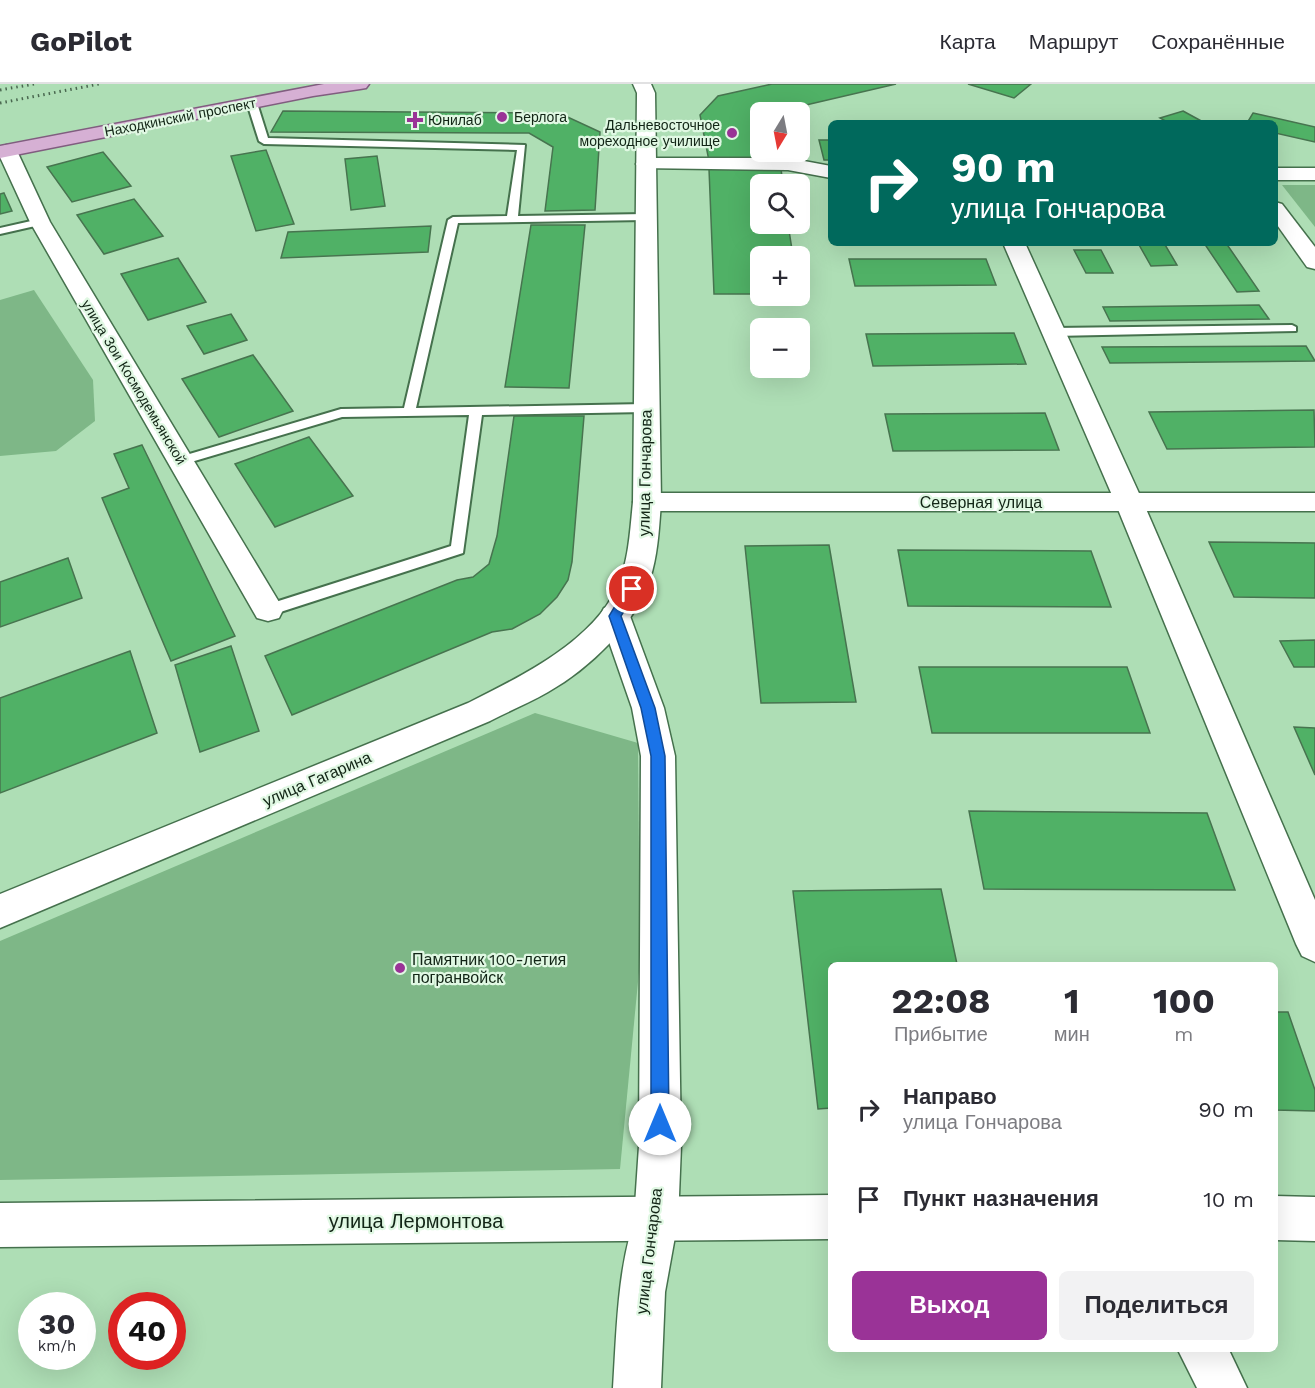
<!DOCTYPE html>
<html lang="ru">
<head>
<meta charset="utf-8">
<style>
  :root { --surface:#fff; --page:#f2f2f3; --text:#2b2b33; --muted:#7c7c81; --line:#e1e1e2; --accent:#9a3397 }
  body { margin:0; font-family:"Work Sans",sans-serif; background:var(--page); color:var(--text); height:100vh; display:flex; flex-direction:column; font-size:22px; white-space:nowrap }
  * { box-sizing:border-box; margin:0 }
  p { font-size:20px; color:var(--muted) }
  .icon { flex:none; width:33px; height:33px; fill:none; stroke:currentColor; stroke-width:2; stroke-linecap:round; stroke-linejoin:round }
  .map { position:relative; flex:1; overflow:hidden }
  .details { position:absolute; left:828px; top:878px; width:450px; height:390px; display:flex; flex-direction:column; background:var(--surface); border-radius:9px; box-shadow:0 6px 24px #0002 }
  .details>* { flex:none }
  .guide { position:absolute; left:828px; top:36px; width:450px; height:126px; border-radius:9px; box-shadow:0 6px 24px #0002; background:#00695c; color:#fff; overflow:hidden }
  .needle { width:39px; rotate:190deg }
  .fabs { position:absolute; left:750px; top:18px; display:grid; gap:12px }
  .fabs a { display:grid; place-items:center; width:60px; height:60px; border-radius:9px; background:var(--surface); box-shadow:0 6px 24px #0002; font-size:30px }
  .speed { position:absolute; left:18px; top:1208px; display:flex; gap:12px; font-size:30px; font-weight:700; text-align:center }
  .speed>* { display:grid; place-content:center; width:78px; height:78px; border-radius:50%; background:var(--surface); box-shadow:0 6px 24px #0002; line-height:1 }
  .speed small { font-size:15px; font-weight:400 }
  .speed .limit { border:9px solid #d22; background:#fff; color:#111 }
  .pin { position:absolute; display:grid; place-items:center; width:51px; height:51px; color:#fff; margin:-26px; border:3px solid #fff; border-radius:50%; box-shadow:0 2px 6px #0007 }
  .me { position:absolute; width:66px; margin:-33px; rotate:0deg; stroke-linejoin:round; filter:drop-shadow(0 0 4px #0008) }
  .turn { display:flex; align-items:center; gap:21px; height:126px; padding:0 24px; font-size:27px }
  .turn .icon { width:78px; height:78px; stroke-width:2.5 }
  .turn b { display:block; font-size:42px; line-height:51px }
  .eta { display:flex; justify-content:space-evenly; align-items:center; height:102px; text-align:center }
  .eta b { font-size:36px; font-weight:700; line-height:42px }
  .primary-button { display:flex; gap:12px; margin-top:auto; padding:12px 24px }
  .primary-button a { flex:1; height:69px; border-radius:9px; background:var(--accent); color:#fff; font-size:24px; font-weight:700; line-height:69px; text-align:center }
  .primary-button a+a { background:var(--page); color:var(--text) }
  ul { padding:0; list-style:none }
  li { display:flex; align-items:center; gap:18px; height:90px; padding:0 24px }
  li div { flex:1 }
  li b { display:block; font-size:22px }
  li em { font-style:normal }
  header { display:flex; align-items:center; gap:36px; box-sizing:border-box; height:84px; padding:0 30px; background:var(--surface); border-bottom:2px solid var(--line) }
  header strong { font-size:28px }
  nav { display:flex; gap:33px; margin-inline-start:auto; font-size:21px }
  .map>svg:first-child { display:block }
  .green { fill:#7eb787 }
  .building { fill:#50b166; stroke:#47744f; stroke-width:1.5 }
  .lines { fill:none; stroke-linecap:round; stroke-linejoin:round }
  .service-casing { stroke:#45714d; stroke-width:4 }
  .minor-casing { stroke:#45714d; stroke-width:3 }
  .tertiary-casing { stroke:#45714d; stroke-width:3 }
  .secondary-casing { stroke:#45714d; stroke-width:3 }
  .primary-casing { stroke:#805d7f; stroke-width:3 }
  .service { fill:#fff; fill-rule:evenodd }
  .minor { fill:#fff; fill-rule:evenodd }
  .tertiary { fill:#fff; fill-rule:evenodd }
  .secondary { fill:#fff; fill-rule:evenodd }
  .primary { fill:#d6b0d4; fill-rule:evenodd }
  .rail { stroke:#49674f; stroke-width:3; stroke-dasharray:1.5 4; stroke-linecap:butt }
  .route { fill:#1a73e8; stroke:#114b97; stroke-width:1.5 }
  .poi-dot { fill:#9a3397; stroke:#e0f8e3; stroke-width:2 }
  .labels { text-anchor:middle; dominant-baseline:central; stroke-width:4.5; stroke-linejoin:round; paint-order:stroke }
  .far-street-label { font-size:14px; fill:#122516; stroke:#e0f8e3 }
  .far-poi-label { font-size:14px; fill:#122516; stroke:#e0f8e3; text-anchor:start }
  .street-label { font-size:16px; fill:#122516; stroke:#e0f8e3 }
  .poi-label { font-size:16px; fill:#122516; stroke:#e0f8e3; text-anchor:start }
  .near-street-label { font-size:20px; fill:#122516; stroke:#e0f8e3 }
</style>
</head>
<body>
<header>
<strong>GoPilot</strong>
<nav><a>Карта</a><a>Маршрут</a><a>Сохранённые</a></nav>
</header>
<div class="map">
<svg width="1315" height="1304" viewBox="0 0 1315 1304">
  <rect width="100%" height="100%" fill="#aedeb5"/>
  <!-- green -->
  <g class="green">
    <polygon points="1282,101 1315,101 1315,143"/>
    <polygon points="34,206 93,296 95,337 56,367 0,372 0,216"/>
    <polygon points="535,629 638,659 640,877 620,1085 0,1096 0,857"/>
  </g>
  <!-- building -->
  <g class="building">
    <polygon points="772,0 896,0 776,28 760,28 760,68 766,68 768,76 709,77 700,31 718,12"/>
    <polygon points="968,0 1031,0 1014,14"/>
    <polygon points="283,27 559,29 600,48 595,126 545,127 553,63 529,49 271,48"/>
    <polygon points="1183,27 1205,39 1169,39 1160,34"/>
    <polygon points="1253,29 1315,43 1315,58 1275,49 1275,39 1247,39"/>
    <polygon points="819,56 831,56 831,76 824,76"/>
    <polygon points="266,66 294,140 256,147 231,72"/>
    <polygon points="103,68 131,102 72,118 47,83"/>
    <polygon points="377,72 385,122 351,126 345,75"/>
    <polygon points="709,85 781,85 783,100 760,100 760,140 788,140 793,172 760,172 760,210 714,210"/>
    <polygon points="4,109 12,127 0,130 0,110"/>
    <polygon points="134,115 163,152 104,170 77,131"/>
    <polygon points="531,141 585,141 569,304 505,303"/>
    <polygon points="431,142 428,168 281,174 288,148"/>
    <polygon points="1138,159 1164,159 1177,181 1151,182"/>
    <polygon points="1204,159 1226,159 1259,207 1237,208"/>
    <polygon points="1074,166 1101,166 1113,189 1086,189"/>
    <polygon points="178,174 206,218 148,236 121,190"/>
    <polygon points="849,175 986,175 996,201 855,202"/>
    <polygon points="1259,221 1269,235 1110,237 1103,223"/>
    <polygon points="231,230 247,256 204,270 187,242"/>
    <polygon points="1014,249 1026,280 873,282 866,250"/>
    <polygon points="1306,262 1315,277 1110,279 1102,263"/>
    <polygon points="253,271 293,327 219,353 182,295"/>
    <polygon points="1314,326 1315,363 1167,365 1149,328"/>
    <polygon points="1045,329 1059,366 893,367 885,330"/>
    <polygon points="514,332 584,332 572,478 568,496 557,513 540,530 512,545 492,548 292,631 265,572 457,496 473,493 489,480 497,452"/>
    <polygon points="309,353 353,412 275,443 235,380"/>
    <polygon points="142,361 235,552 171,577 102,414 129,404 114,370"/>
    <polygon points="1209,458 1315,459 1315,514 1234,513"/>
    <polygon points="829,461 856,618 761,619 745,462"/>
    <polygon points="898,466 1091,467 1111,523 908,522"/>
    <polygon points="68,474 82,514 0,543 0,498"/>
    <polygon points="1315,556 1315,583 1294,583 1280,557"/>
    <polygon points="231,562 259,647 200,668 175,581"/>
    <polygon points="130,567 157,649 0,709 0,614"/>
    <polygon points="919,583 1127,583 1150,649 932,649"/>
    <polygon points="1294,643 1315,644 1315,691"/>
    <polygon points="969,727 1207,729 1235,806 984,805"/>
    <polygon points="941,805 957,880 831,880 831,1024 818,1025 793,807"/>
    <polygon points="1275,928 1288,928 1315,1006 1315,1027 1275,1026"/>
  </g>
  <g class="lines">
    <defs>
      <g id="service">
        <polygon points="252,16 257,19 268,54 525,61 518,132 646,130 651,133 646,136 458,139 416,324 646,320 652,324 646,328 482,331 463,469 268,532 263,530 260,526 263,522 451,462 469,331 342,333 181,381 174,377 176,374 341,325 404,324 448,136 453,133 507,132 517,66 264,60 259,57 247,19"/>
        <polygon points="40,135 45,138 44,140 0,150 0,144"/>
        <polygon points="1292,241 1296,243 1296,247 1054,252 1048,248 1054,244"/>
      </g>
      <g id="minor">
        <polygon points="7,61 14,63 17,67 50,138 279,518 283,526 279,534 268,537 257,534 30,138 0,73 0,63"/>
        <polygon points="646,74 788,74 831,82 831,94 788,86 639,84 636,80 639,76"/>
        <rect x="1275" y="84" width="40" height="12"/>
        <polygon points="1275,118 1282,120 1315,163 1315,185 1307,183 1275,138"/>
        <polygon points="1003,159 1025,159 1143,418 1315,816 1315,878 1302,872 1296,860 1115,418"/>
        <path d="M656,1114l16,6 6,16 -13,72 -4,96h-48c4,-61 4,-126 27,-184z"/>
        <polygon points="1177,1264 1228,1264 1247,1304 1197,1304"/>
      </g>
      <g id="tertiary">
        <polygon points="647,409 1315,409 1315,427 647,427 637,425 633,418 637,411"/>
        <polygon points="615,521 626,524 630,532 664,624 675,672 681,1062 678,1136 672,1152 656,1158 640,1152 634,1136 639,1062 641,672 632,624 600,532 604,524"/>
      </g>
      <g id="secondary">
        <path d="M633,0h18l4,9 6,409c-2,26 -3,52 -11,77 -16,47 -60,89 -102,113 -19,11 -39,19 -58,29l-490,207v-34l468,-191c50,-25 125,-61 149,-116 12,-26 13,-57 16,-85l4,-409z"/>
        <polygon points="831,1111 831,1155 0,1163 0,1119"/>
        <polygon points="1275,1112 1315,1113 1315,1157 1275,1156"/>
      </g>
      <polygon id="primary" points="324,0 369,0 366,4 360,5 313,12 0,74 0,62"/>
    </defs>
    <!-- service casing -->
    <use href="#service" class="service-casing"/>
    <!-- minor casing -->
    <use href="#minor" class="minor-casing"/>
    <!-- tertiary casing -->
    <use href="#tertiary" class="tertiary-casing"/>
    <!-- secondary casing -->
    <use href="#secondary" class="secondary-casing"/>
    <!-- primary casing -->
    <use href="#primary" class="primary-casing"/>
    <!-- service -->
    <use href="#service" class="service"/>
    <!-- minor -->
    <use href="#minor" class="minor"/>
    <!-- tertiary -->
    <use href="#tertiary" class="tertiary"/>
    <!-- secondary -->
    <use href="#secondary" class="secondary"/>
    <!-- primary -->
    <use href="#primary" class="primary"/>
    <!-- rail -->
    <g class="rail">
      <polyline points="0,6 34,0"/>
      <polyline points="0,19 99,0"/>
    </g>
  </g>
  <!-- route -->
  <polygon class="route" points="632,500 638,505 621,532 655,624 665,672 669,1040 666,1046 660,1048 654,1046 651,1040 651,672 641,624 609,532 627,502"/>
  <!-- markers -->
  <g class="poi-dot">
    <circle cx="502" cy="33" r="6"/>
    <path d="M412 27h6v6h6v6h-6v6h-6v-6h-6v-6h6z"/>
    <circle cx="732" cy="49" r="6"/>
    <circle cx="400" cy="884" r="6"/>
  </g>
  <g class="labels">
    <!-- far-street labels -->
    <g class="far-street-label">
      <text transform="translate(180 33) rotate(-11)">Находкинский проспект</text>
      <text transform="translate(134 298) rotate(59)">улица Зои Космодемьянской</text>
    </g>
    <!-- far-poi labels -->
    <g class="far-poi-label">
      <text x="514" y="33">Берлога</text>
      <text x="428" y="36">Юнилаб</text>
      <text x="720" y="41" text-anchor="end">Дальневосточное<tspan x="720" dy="16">мореходное училище</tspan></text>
    </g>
    <!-- street labels -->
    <g class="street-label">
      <text transform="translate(645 389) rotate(-89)">улица Гончарова</text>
      <text x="981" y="418">Северная улица</text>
      <text transform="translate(317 695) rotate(-23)">улица Гагарина</text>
      <text transform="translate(649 1167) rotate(-83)">улица Гончарова</text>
    </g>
    <!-- poi labels -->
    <g class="poi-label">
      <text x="412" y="875">Памятник 100-летия<tspan x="412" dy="18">погранвойск</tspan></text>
    </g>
    <!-- near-street labels -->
    <g class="near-street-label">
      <text x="416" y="1137">улица Лермонтова</text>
    </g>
  </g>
</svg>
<div class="fabs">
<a><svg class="needle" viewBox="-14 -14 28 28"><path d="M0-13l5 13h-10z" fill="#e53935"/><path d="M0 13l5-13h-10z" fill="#7c7c81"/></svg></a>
<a><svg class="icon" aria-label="search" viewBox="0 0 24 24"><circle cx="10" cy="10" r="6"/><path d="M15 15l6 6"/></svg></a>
<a>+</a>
<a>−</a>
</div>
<div class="speed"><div>30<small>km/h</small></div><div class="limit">40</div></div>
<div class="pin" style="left:632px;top:505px;background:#d93025"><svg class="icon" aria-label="arrive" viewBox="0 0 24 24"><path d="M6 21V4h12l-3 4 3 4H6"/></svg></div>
<svg class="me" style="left:660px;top:1040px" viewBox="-20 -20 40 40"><circle r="19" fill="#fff"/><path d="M0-13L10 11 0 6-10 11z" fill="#1a73e8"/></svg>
<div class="guide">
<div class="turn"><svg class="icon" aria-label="right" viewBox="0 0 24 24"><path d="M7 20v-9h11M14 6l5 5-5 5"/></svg><div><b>90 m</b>улица Гончарова</div></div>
</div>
<section class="details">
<div class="eta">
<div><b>22:08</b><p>Прибытие</p></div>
<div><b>1</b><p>мин</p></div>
<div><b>100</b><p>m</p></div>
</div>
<ul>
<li><svg class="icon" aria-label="right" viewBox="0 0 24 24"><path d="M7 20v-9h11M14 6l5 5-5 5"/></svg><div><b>Направо</b><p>улица Гончарова</p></div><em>90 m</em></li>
<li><svg class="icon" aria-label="arrive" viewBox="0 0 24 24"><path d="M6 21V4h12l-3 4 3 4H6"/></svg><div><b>Пункт назначения</b></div><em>10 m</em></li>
</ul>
<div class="primary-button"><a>Выход</a><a>Поделиться</a></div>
</section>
</div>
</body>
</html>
